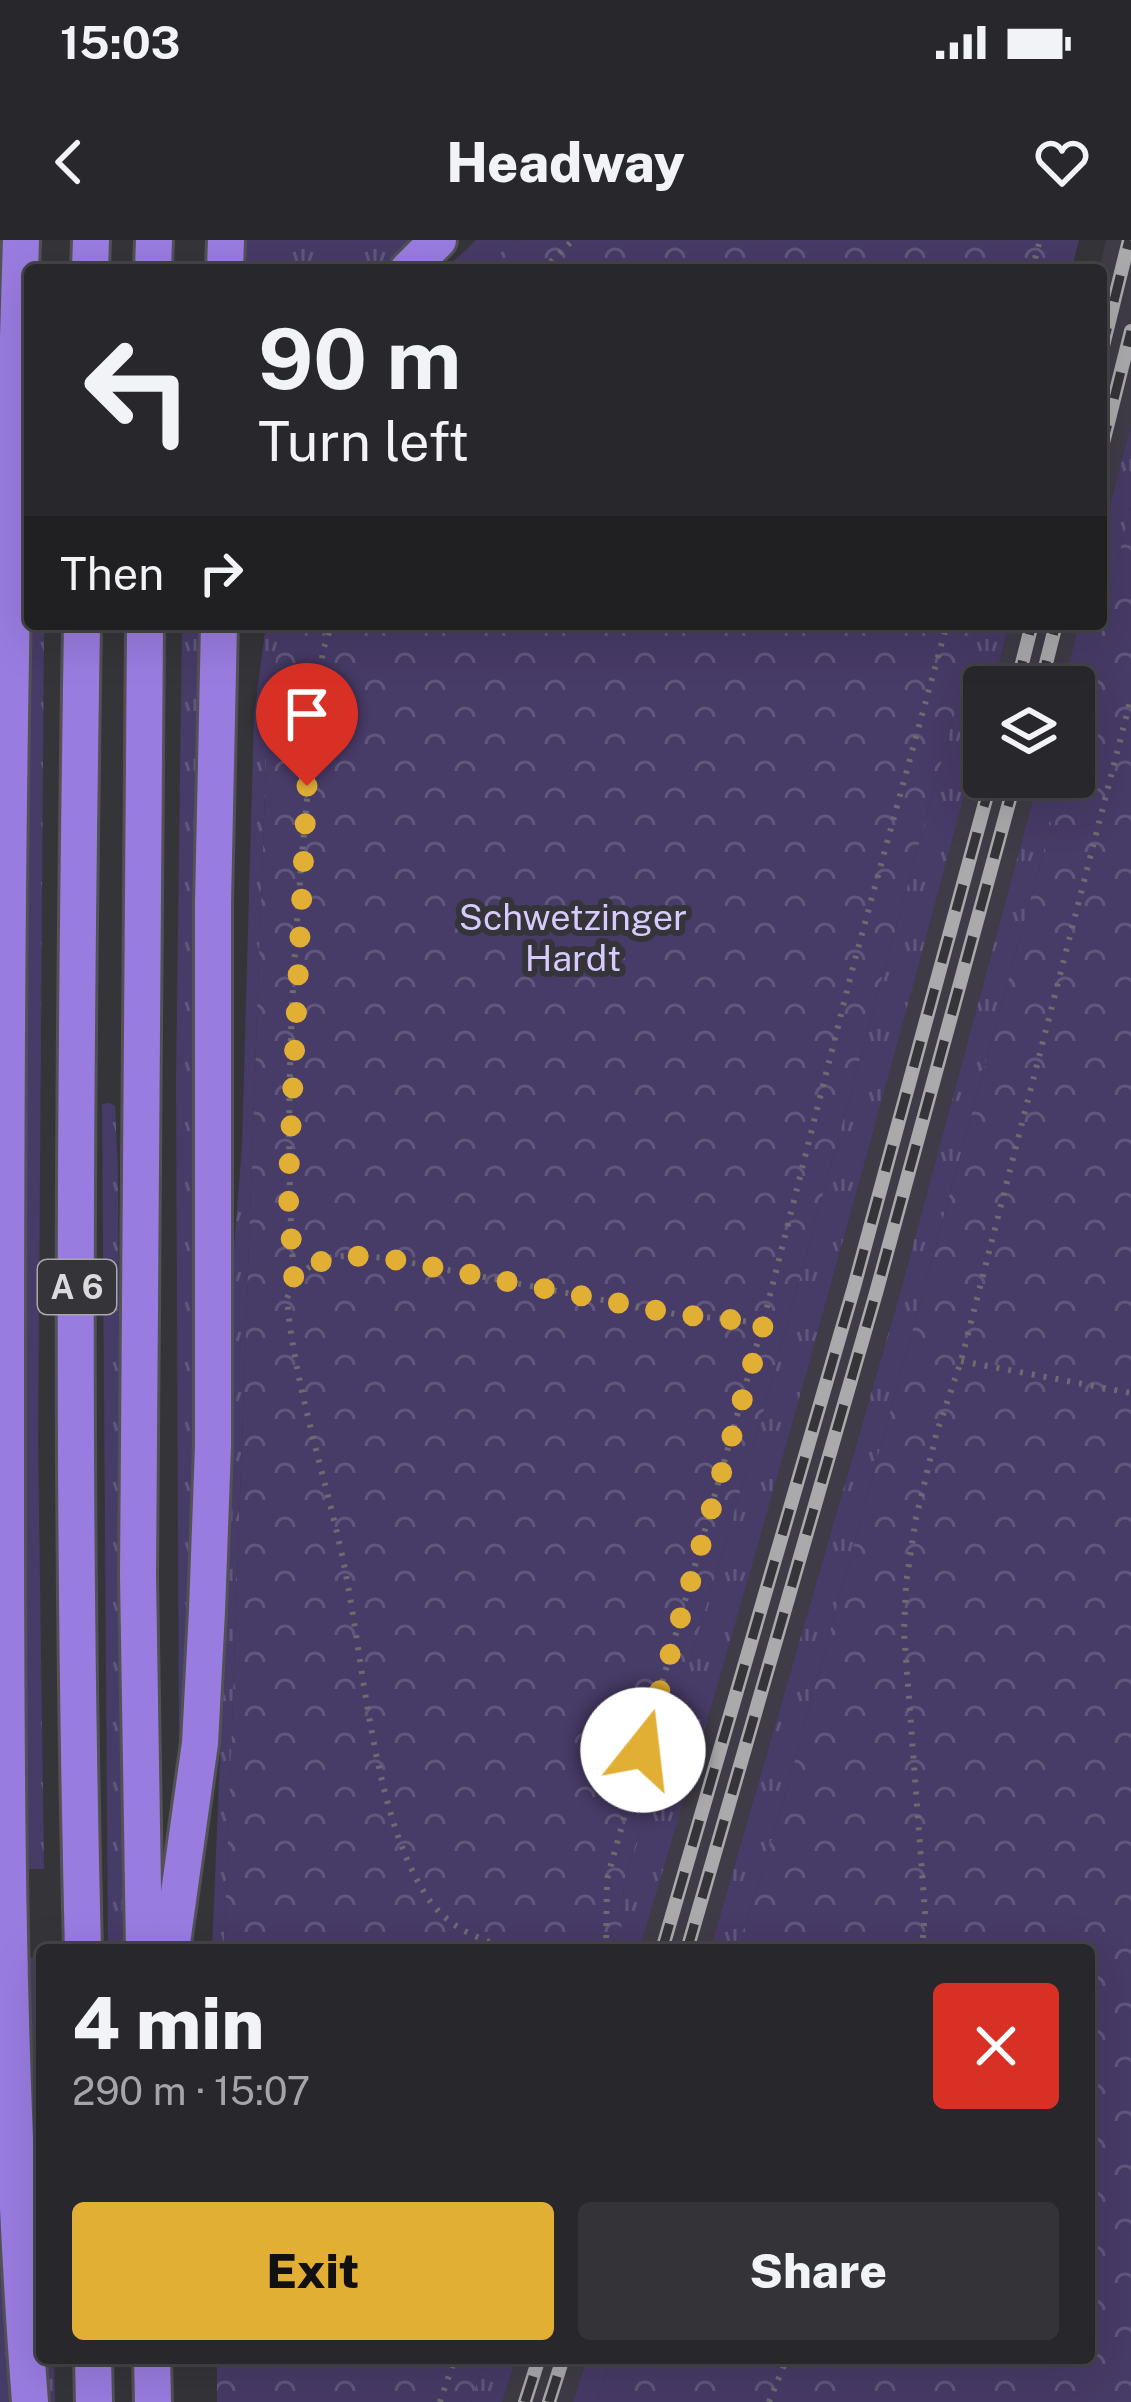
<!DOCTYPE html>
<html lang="en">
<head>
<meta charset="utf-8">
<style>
  :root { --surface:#28272b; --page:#343337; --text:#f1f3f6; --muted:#a5a5a9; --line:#444447; --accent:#e1af34 }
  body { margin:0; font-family:"Public Sans",sans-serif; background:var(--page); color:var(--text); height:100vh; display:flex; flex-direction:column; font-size:45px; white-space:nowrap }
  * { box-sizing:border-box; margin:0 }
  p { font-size:39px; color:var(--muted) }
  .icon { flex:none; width:66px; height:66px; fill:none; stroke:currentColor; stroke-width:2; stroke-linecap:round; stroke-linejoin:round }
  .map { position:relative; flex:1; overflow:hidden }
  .sheet { position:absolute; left:36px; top:1704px; width:1059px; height:420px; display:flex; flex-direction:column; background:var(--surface); border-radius:12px; box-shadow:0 12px 48px #0002,0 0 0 3px var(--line) }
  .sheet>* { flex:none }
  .hud { position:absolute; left:24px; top:24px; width:1083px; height:366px; border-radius:12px; box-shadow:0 12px 48px #0002,0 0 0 3px var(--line); background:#28272b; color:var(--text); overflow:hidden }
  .tools { position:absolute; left:963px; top:426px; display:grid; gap:24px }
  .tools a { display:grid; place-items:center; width:132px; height:132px; border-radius:12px; background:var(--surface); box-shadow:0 12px 48px #0002,0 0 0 3px var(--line); font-size:60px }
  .pin { position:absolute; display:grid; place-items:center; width:102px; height:102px; color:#fff; margin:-123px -51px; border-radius:50% 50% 50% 0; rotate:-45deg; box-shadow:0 0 12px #0007 }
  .pin .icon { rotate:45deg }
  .me { position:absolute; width:132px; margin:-66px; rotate:16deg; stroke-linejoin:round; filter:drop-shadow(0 0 9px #0008) }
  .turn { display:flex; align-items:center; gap:42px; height:252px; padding:0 36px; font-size:54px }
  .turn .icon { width:156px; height:156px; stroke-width:2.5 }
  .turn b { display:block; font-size:84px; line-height:102px }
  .then { display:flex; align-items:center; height:114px; padding:0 36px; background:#0003; gap:24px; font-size:45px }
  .round { display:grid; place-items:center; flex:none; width:126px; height:126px; border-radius:12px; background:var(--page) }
  .overview { display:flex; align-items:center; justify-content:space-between; height:204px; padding:0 36px }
  h1 { font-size:72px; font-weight:800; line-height:90px }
  .action { display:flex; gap:24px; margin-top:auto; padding:24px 36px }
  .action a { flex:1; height:138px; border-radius:12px; background:var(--accent); color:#111; font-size:48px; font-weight:800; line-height:138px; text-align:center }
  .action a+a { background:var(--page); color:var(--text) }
  .status { display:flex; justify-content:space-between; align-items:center; height:84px; padding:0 60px; background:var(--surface); direction:ltr }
  .status svg { height:33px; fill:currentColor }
  header { display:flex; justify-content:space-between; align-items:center; height:156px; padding:0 36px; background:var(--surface); font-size:54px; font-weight:800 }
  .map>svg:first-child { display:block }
  .built { fill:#3f3c47 }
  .grass { fill:url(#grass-tufts) }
  .forest { fill:url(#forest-crowns) }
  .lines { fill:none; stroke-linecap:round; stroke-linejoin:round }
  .highway-casing { stroke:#525155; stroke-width:42 }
  .path { stroke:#6c6b6f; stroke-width:6; stroke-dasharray:3 9; stroke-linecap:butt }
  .highway { stroke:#997ce0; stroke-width:36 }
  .rail-casing { stroke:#aaaaad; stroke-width:14 }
  .rail { stroke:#353439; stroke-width:9; stroke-dasharray:27; stroke-linecap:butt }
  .route { stroke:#e1af34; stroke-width:21; stroke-dasharray:0 37.8 }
  .labels { text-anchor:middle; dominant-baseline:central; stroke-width:12; stroke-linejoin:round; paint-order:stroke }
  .shield { fill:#353439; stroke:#a9a9ac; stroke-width:3 }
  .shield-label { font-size:33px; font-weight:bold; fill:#dbdbdd }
  .park-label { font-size:36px; fill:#d7cbfd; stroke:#353439 }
</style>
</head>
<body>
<div class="status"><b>15:03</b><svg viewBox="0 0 49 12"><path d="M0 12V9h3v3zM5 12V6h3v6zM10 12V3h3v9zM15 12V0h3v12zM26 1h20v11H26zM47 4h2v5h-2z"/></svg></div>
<header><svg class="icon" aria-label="back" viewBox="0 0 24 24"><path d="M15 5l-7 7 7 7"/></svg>Headway<svg class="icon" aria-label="heart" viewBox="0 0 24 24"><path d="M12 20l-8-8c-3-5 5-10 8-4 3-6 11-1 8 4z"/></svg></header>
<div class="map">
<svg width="1131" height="2162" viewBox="0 0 1131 2162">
  <defs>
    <pattern id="grass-tufts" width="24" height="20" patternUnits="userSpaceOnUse" patternTransform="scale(3)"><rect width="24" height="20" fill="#473b67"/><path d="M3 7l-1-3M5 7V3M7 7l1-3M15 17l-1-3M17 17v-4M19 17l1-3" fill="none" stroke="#61577c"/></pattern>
    <pattern id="forest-crowns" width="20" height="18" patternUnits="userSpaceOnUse" patternTransform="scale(3)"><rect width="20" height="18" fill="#473b67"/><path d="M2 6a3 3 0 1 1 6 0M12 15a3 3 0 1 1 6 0" fill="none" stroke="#61577c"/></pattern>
  </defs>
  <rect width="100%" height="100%" fill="#353439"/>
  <!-- built -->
  <g class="built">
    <polygon points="1106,0 1131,0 1131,184 1101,300 1099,30"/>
    <polygon points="1009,384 1079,384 1063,447 993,447"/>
    <polygon points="984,481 984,537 1039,537 898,1060 710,1710 639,1710 832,1041"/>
    <polygon points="516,2118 587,2118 573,2162 502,2162"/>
  </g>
  <!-- grass -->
  <g class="grass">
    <polygon points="243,0 422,0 394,30 242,30"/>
    <polygon points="476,0 515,0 481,30 445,30"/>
    <polygon points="30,87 30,384 44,384 38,1201 44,1629 22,1629 25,266"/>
    <polygon points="1131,184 1131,267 1074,500 1074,447 1063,447 1079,384 1101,384 1101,300"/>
    <polygon points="182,384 204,384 196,1320 182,1508 179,1505 176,844"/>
    <polygon points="266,384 282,384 268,465 224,1710 212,1710 228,1326 231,1046 242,906 254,475"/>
    <path d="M979,384h30l-16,63h-9v34c-110,411 -222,821 -345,1229h-19l4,-67 134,-452z"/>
    <polygon points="1039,537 1064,537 780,1574 737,1710 710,1710 898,1060"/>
    <polygon points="110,863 115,866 118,932 123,1710 108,1710 102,864"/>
    <polygon points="42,1716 42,2118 54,2118 55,2162 43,2162 25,1719"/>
    <polygon points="0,1995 14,2162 0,2162"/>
    <polygon points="484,2118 516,2118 502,2162 471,2162"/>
    <polygon points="587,2118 610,2118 597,2162 573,2162"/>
  </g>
  <!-- forest -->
  <g class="forest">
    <polygon points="515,0 1079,0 1071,30 481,30"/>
    <polygon points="1131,267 1131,2162 597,2162 610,2118 1089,2118 1089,1710 737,1710 780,1574 1064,537 1074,537 1074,500"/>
    <polygon points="282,384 979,384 758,1191 624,1643 620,1710 224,1710 268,465"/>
    <polygon points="217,2118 484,2118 471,2162 217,2162"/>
  </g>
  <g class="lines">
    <defs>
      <g id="highway">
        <path d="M21,0c-13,395 -15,790 -15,1184 0,326 -1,653 24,978"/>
        <polyline points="90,30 91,0"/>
        <polyline points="153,30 154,0"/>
        <polyline points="225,30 226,0"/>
        <polyline points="408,30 438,0"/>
        <path d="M82,384c-7,442 -10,884 1,1326"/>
        <polyline points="144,1710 138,1336 145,384"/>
        <polyline points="171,1710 200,1503 207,1371 213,1206 213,663 219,384"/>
        <polyline points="93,2118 94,2162"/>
        <polyline points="152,2118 153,2162"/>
      </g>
    </defs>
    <!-- highway casing -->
    <use href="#highway" class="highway-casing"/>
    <!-- path -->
    <g class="path">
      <polyline points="542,30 573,0"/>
      <polyline points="1032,30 1040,0"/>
      <path d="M294,1041c-14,-206 5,-426 29,-631l9,-26"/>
      <polyline points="961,1121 1131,1153"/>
      <path d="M512,1710c-37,-13 -66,-22 -88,-58 -50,-80 -60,-224 -78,-317 -17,-90 -52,-187 -59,-277 21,-48 53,-44 99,-40l289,56 88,9 91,-360 93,-339"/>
      <polyline points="606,1710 607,1639 763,1083"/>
      <polyline points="922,1710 925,1672 904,1392 906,1344 916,1278 936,1195 961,1121 1131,458"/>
      <polyline points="440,2162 455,2118"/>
      <polyline points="769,2162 787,2118"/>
    </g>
    <!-- highway -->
    <use href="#highway" class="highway"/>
    <defs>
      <g id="rail">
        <polyline points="1101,114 1129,0"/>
        <polyline points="1101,211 1131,91"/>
        <polyline points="1016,447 1032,384"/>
        <polyline points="1040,447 1056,384"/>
        <polyline points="662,1710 854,1047 992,537"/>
        <polyline points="687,1710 876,1053 1016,537"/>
        <polyline points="525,2162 539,2118"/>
        <polyline points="549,2162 563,2118"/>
      </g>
    </defs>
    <!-- rail casing -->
    <use href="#rail" class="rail-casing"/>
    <!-- rail -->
    <use href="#rail" class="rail"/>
  </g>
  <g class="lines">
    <!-- route -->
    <path class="route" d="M307,546l-19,405 6,90c26,-29 56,-26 92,-23l289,56 89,9 -121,427"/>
  </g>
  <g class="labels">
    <!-- shield labels -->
    <rect class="shield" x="38" y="1020" width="78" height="54" rx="9"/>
    <g class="shield-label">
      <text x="77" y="1047">A 6</text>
    </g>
    <!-- park labels -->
    <g class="park-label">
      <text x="573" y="677">Schwetzinger<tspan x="573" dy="41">Hardt</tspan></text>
    </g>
  </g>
</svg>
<div class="tools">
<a><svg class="icon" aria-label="layers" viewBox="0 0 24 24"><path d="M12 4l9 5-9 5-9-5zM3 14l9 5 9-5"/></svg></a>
</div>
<div class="pin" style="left:307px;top:546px;background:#d93025"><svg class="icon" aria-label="arrive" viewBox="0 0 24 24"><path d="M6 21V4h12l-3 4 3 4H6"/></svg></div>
<svg class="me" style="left:643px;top:1510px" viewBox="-20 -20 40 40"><circle r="19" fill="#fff"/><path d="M0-13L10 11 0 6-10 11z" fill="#e1af34"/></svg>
<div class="hud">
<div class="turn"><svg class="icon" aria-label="left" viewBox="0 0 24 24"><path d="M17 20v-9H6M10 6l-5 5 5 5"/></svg><div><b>90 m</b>Turn left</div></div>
<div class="then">Then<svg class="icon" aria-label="right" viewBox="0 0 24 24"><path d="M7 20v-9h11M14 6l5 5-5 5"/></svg></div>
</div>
<section class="sheet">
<div class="overview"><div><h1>4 min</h1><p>290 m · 15:07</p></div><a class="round" style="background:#d93025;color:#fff"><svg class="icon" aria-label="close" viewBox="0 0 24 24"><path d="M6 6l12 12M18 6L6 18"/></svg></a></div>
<div class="action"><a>Exit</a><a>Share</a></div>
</section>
</div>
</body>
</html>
